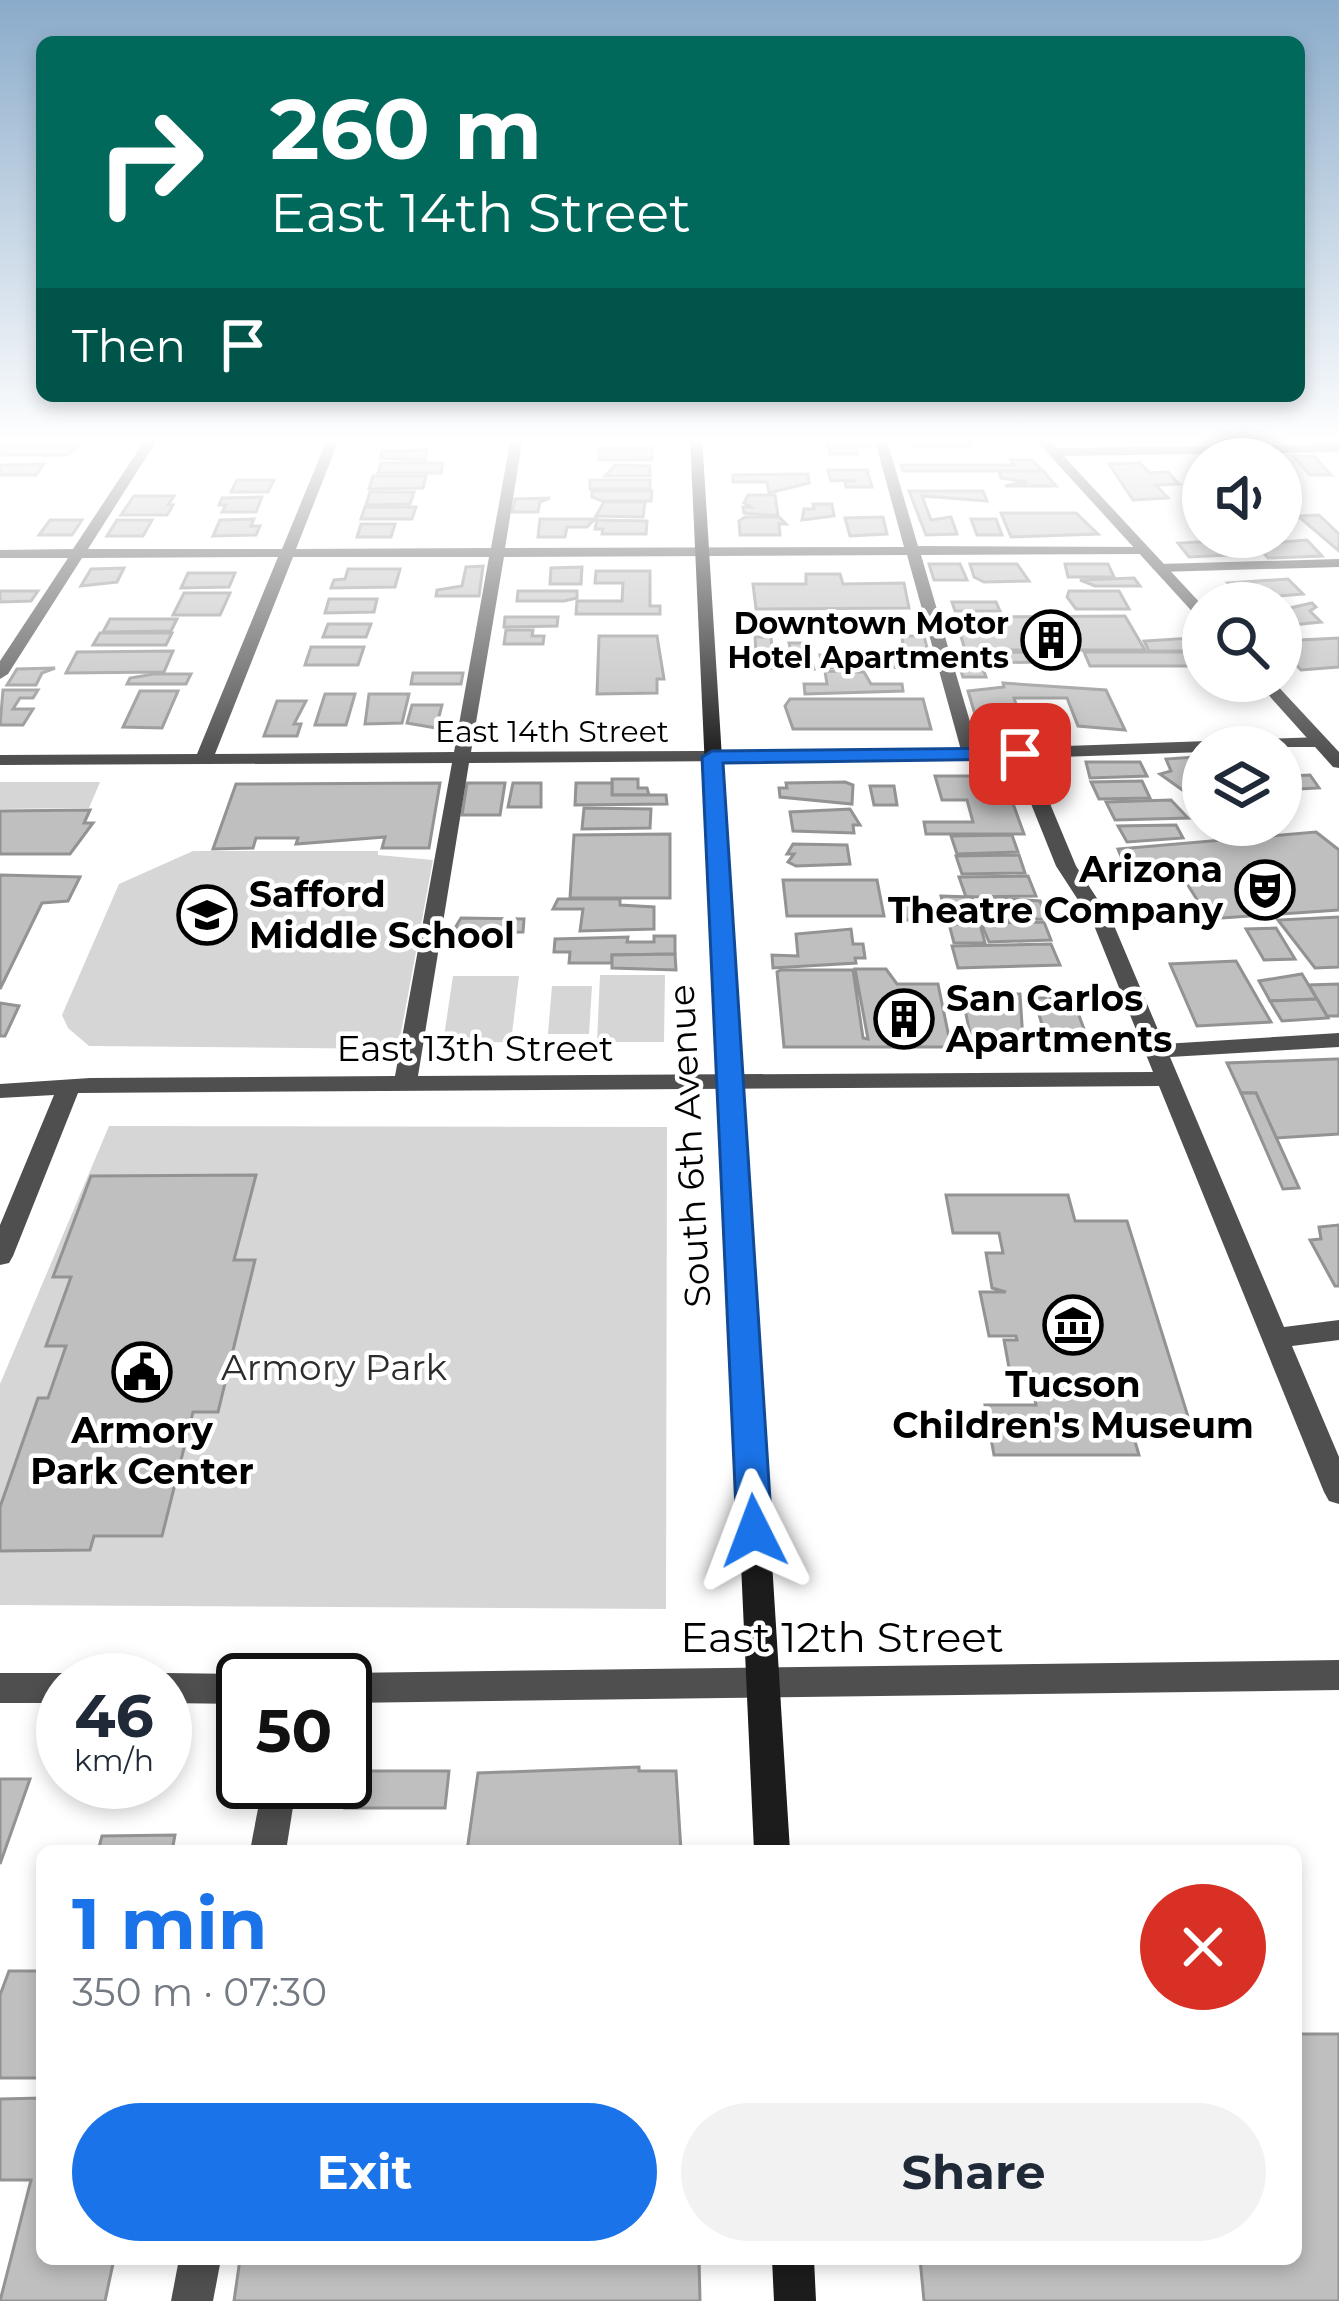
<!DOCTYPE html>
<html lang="en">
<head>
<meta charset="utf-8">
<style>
  :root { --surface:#fff; --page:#f2f2f3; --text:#1f2937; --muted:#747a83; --accent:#1a73e8 }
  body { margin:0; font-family:Montserrat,sans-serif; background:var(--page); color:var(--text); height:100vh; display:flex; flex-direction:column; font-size:45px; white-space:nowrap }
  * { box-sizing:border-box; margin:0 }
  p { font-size:39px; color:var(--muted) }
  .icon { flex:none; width:66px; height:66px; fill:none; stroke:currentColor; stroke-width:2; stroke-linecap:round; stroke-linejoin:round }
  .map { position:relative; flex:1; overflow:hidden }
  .details { position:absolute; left:36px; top:1845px; width:1266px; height:420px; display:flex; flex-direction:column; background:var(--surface); border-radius:18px; box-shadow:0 6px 18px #0003 }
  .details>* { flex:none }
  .guide { position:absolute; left:36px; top:36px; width:1269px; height:366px; border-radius:18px; box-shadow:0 6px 18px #0003; background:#00695c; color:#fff; overflow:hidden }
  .fabs { position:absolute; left:1182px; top:438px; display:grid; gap:24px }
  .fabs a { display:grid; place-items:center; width:120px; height:120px; border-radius:50%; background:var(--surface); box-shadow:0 6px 18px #0003; font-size:60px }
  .speed { position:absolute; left:36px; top:1653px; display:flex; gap:24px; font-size:60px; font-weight:700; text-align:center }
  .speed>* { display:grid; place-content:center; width:156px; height:156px; border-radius:50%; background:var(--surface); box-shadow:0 6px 18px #0003; line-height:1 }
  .speed small { font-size:30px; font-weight:400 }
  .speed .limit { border:6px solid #111; border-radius:18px; background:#fff; color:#111 }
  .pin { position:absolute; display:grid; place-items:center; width:102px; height:102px; color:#fff; margin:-51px; border-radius:24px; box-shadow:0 6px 18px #0006 }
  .me { position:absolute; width:132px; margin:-66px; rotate:357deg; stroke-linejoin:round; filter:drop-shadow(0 0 9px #0008) }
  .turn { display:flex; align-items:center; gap:42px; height:252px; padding:0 36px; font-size:54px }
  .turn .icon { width:156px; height:156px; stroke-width:2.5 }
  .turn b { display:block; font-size:84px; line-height:102px }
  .then { display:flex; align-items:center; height:114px; padding:0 36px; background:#0003; gap:24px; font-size:45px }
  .round { display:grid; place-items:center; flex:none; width:126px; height:126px; border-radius:63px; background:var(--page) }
  .summary { display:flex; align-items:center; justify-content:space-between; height:204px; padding:0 36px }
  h1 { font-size:72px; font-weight:700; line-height:90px; color:var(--accent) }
  .primary-button { display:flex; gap:24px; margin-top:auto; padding:24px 36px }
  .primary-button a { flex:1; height:138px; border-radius:72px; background:var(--accent); color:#fff; font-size:48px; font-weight:700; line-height:138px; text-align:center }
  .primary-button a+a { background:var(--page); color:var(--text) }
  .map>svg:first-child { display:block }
  .green { fill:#d6d6d6 }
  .building { fill:#bfbfbf; stroke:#939393; stroke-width:3 }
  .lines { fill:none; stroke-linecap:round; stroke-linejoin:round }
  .minor { fill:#4f4f4f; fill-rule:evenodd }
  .tertiary { fill:#4f4f4f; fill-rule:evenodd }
  .secondary { fill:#1c1c1c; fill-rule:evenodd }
  .route { fill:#1a73e8; stroke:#114b97; stroke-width:3 }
  .labels { text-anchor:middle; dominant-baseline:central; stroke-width:9; stroke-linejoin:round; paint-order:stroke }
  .far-poi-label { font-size:30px; font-weight:bold; fill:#000; stroke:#fff; text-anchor:end }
  .far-street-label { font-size:30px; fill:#000; stroke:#fff }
  .poi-label { font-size:36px; font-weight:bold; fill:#000; stroke:#fff; text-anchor:start }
  .street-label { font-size:36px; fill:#000; stroke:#fff }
  .park-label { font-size:36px; fill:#2d2d2d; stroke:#fff }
  .near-street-label { font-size:42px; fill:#000; stroke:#fff }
</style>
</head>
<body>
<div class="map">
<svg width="1339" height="2301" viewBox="0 0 1339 2301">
  <rect width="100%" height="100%" fill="#fff"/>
  <!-- green -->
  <g class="green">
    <polygon points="0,782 100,782 89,808 0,809"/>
    <polygon points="193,851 378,851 378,855 433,860 398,1049 89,1046 68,1028 62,1015 119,884"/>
    <polygon points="600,975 665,975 664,1042 597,1042"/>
    <polygon points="453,976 519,976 511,1042 443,1043"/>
    <polygon points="552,986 592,986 589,1034 548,1034"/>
    <polygon points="109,1126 667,1127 666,1609 0,1605 0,1384"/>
  </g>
  <!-- building -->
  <g class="building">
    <polygon points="826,437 868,437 871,446 855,446 857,454 830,454"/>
    <polygon points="975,437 968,441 970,446 915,447 912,438"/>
    <polygon points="83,443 68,455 0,455 2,444"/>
    <polygon points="600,448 652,448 652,460 599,460"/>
    <polygon points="427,450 425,460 380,458 382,451"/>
    <polygon points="1293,456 1314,456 1331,475 1310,475"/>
    <polygon points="1011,460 1032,460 1043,471 903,471 901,465 1014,465"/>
    <polygon points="381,463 443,463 441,473 378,473"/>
    <polygon points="1140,463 1150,473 1168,472 1179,484 1156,485 1168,498 1133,500 1109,464"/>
    <polygon points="44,464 36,475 0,475 0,465"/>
    <polygon points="615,465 650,466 650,476 605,476"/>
    <polygon points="828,470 867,470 872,487 846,487 845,482 857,480 831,481"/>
    <polygon points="999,471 1043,471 1056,486 1005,486 1027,482 1001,478"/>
    <polygon points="808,474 809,483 769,493 767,482 733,482 733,475"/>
    <polygon points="373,476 426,476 423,488 369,489"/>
    <polygon points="237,480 274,480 268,492 231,492"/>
    <rect x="590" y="480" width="60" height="9"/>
    <polygon points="592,491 652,491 651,501 602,501 592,497"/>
    <polygon points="909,491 983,491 987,501 922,496 931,520 951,517 957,534 926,535"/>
    <polygon points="370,492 414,492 410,504 366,505"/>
    <polygon points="748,495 775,495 778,516 744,513 743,507 751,507 744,503"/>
    <polygon points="134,496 174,496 168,505 173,505 167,515 121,515"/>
    <polygon points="262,497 256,512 222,512 226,505 219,505 222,498"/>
    <polygon points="550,498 540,502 538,512 512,512 515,499"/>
    <polygon points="604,502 645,502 643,517 596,516"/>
    <polygon points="813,504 832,504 834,516 802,520 804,509 814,509"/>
    <polygon points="365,507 416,507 412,519 361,519"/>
    <polygon points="1001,513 1076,513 1098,534 1011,537"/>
    <polygon points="1319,515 1339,534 1339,551 1298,516"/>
    <polygon points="745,517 779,517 786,524 779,524 780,535 740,535 739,521"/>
    <polygon points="883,517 887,534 850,536 845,518"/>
    <polygon points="254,519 251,526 260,526 256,535 213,536 220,520"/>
    <polygon points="540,519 595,519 587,527 567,527 565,537 538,537"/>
    <polygon points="971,519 996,519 1002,535 977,535"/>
    <polygon points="50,520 82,520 72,535 39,535"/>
    <polygon points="117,520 152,520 143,536 107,536"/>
    <polygon points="597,520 647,521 646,534 602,534 603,529 595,529"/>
    <polygon points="361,524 395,524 391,537 357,537"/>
    <polygon points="1307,540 1322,556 1268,558 1256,544"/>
    <polygon points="1220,541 1231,555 1189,557 1178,543"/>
    <polygon points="929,564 960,564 967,580 934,580"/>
    <polygon points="970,564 1017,564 1029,581 984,582 974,577"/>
    <polygon points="1065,564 1108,564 1114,577 1068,577"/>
    <polygon points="483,566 479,596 436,596 437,590 462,586 466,567"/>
    <polygon points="582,567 581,584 550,584 551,568"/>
    <polygon points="124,568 117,582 81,586 91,569"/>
    <polygon points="348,569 400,569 395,587 331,588 334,580 345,579"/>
    <polygon points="596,571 650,571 650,606 660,606 660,614 576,614 577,601 622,601 623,583 595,583"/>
    <polygon points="188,573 235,573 229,587 181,588"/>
    <polygon points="806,574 840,574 843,584 904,583 909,608 756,609 753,584 806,584"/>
    <polygon points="1134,578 1140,586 1095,586 1080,580"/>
    <polygon points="1288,579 1303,594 1245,599 1228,583"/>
    <polygon points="0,591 38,591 31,601 0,602"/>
    <polygon points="518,591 577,591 577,598 564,601 517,601"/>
    <polygon points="1119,591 1129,609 1076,609 1067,597 1069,591"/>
    <polygon points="184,593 230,593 220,615 173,615"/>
    <polygon points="329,599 377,599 374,612 325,613"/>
    <polygon points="952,602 996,602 1000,611 955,611"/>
    <polygon points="1312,603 1316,607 1310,611 1321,622 1281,626 1281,610"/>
    <polygon points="1125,616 1145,650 965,650 959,630 970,630 966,617"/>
    <polygon points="505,617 558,617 557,626 504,627"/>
    <polygon points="761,617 814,617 815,625 762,625"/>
    <polygon points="830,617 902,617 904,625 831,625"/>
    <polygon points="110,619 177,619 171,631 103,632"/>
    <polygon points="328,624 371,624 366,637 323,637"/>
    <polygon points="506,630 533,630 532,636 544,636 543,644 504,644"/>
    <polygon points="100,633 172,633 166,645 93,645"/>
    <polygon points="599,636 657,636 664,679 657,679 657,693 597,694"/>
    <polygon points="902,636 924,636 932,667 823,668 820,655 904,655"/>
    <polygon points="755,637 771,637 774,668 757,669"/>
    <polygon points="1192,638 1199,651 1149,651 1144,641"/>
    <polygon points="1339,638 1339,667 1301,670 1281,649 1281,641"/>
    <polygon points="789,643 807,643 814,669 795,669"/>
    <polygon points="311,647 364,647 358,665 305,665"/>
    <polygon points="173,651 164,672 66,673 77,652"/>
    <polygon points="1035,652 1039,662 981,663 986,677 963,677 955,653"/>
    <polygon points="1084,652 1198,652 1203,666 1090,666"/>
    <polygon points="55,668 42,673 36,685 7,685 17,669"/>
    <polygon points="825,671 864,672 871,684 902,684 903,691 805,694 804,684 827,684"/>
    <polygon points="413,673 463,673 461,684 411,684"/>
    <polygon points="154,674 191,674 186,684 127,684 130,678"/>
    <polygon points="1003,683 1106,690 1125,730 1078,726 1067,698 1014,698 1023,726 980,731 968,691 1004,687"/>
    <polygon points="3,690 38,690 33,698 20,698 13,709 33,709 23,725 0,725"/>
    <polygon points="140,691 178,691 162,728 123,727"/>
    <polygon points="325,694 355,694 346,725 315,725"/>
    <polygon points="369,694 409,694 402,723 365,724"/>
    <polygon points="790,699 923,699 931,729 793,729 785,706"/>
    <polygon points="277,701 306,701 294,724 301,724 297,736 264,736"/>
    <polygon points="412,705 442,705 436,728 407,723"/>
    <polygon points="1195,757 1203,764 1203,793 1188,794 1160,774 1171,771 1166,759"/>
    <polygon points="1086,762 1140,762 1147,776 1090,778"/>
    <polygon points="1281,766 1290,776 1310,775 1319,788 1281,790"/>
    <polygon points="935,776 1003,776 1024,834 926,834 924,822 973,822 967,800 942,800"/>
    <polygon points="612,779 638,779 638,788 647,788 649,795 612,795"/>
    <polygon points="1142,781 1150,798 1099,799 1091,782"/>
    <polygon points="845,782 853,785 852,804 780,797 779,788 787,788 786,783"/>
    <polygon points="440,783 429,848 382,848 385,837 296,844 298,838 256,838 253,848 213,849 236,784"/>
    <polygon points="467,783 505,783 500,815 462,815"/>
    <polygon points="513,783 541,783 541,807 508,807"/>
    <polygon points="576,783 612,783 612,795 666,795 667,804 575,805"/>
    <polygon points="870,786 894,786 897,805 874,805"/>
    <polygon points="1171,800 1188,818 1115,820 1106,802"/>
    <polygon points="584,808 651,809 650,828 582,829"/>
    <polygon points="850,809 860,825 853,825 854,833 793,831 790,812"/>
    <polygon points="90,810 84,823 93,823 70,854 0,854 0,811"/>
    <polygon points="1176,825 1183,838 1127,842 1118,826"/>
    <polygon points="1316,832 1339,850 1339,910 1150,923 1145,910 1201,906 1179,871 1128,874 1118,849"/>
    <polygon points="670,834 670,898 570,898 574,835"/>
    <polygon points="1012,835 1018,852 957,854 951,836"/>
    <polygon points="793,844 847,845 850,864 796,866 788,862 794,854 787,854"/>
    <polygon points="1019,855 1025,873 962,874 956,856"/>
    <polygon points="0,875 80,877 68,901 42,903 0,989"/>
    <polygon points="1028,876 1036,896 966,897 959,877"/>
    <polygon points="783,880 877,880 884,916 787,916"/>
    <polygon points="892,896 917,896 923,920 906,920 904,911 895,909"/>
    <polygon points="941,896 972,897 974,906 986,906 983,897 1040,901 1047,919 947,920"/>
    <polygon points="620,899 620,905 654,907 654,929 580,931 583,909 553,909 558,899"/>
    <polygon points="1339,917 1339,967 1315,968 1278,920"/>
    <polygon points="461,918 524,919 523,932 467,933 468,928 455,928"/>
    <polygon points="1044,922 1051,940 989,942 981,923"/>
    <polygon points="949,924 980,924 985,943 954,943"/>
    <polygon points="1276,928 1295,959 1264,960 1246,929"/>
    <polygon points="851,929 853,944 863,944 865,958 855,958 856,963 773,968 772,955 798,956 796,934"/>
    <polygon points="654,936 675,936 675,954 612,955 612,963 569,963 570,952 554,952 555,939 628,937 627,942 654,942"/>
    <polygon points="1051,944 1060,965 958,968 952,946"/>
    <polygon points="675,954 676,970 612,968 612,955"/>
    <polygon points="1236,961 1271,1022 1197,1026 1170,964"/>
    <polygon points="855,969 886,969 897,984 938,984 951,1047 784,1047 777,972 781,970 853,970 863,1038 868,1039"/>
    <polygon points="1302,974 1317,999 1270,1001 1259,981"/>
    <polygon points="1339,984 1339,1016 1327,1016 1309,985"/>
    <polygon points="962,994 1020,994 1023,1040 977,1040 970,1034"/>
    <polygon points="1034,998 1080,998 1085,1010 1077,1010 1088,1040 1047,1041"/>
    <polygon points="1317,999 1328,1018 1282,1021 1270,1001"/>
    <polygon points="0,1003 19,1006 5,1036 0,1036"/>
    <polygon points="1336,1059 1339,1059 1339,1134 1276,1138 1256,1093 1241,1093 1227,1063"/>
    <polygon points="1241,1093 1256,1093 1299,1188 1283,1189"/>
    <polygon points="256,1175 234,1260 255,1260 218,1412 193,1412 162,1536 94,1536 90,1550 0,1551 0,1507 38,1398 48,1398 66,1346 46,1346 71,1277 53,1277 91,1176"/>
    <polygon points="946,1195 1068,1195 1075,1221 1127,1221 1190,1423 1130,1424 1139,1455 994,1455 985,1405 1036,1405 1031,1379 1011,1379 1004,1340 1017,1340 1016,1336 989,1336 980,1292 1006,1292 992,1288 986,1253 1003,1253 999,1233 953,1233"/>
    <polygon points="1339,1225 1339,1286 1335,1286 1310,1240 1321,1239 1319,1227"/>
    <polygon points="639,1767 639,1771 676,1771 681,1851 467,1851 478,1773"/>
    <polygon points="350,1771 449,1771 445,1808 345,1808"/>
    <polygon points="0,1779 30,1779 0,1864"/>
    <polygon points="175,1835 172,1851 98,1851 102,1836"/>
    <polygon points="9,1971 42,1971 41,2078 0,2078 0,1995"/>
    <polygon points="1296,2034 1339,2034 1339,2301 924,2301 920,2259 1296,2259"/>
    <polygon points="42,2098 42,2259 114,2259 105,2301 0,2301 31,2180 0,2180 0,2099"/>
    <polygon points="240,2259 699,2259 700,2301 234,2301"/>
  </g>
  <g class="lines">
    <!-- minor -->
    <g class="minor">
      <path d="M147,437h12l-71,112h194l46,-112h12l-44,112 195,-1 20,-111h12l-18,111 399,-1 -30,-110h12l32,109 229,1v6l-5,1 -221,1 57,194 343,-12 9,5 -9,5h-118v5l-172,6 45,108 37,57 51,121 175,-11v14l-169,10 114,270 55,-7v20l-47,6 47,111v47l-10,-3 -5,-9 -165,-406 -1081,7 -65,163 -4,7 -9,2v-40l54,-130 -54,3v-14l90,-6 305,-2 57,-313 -452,2v-10l197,-1 81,-197 -196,1 -74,116 -8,5v-18l68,-103h-68v-8l73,-1zM907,555l54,195 -490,2 33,-195zM293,557h196l-35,195 -239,2zM1013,759l43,107 37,57 60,149 -735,4 51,-313z"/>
      <polygon points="1339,444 1339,452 1053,456 1047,452 1053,448"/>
      <polygon points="1339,559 1339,567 1159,572 1152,568 1159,564"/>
      <polygon points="1339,1660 1339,1690 345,1703 345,1680 332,1680 345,1673"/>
      <polygon points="0,1673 63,1673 76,1680 63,1680 63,1703 0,1703"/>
      <polygon points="165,1673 243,1674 255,1680 243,1680 243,1704 165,1703 165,1680 152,1680"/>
      <polygon points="263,1782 297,1782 286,1851 250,1851"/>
      <polygon points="179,2259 221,2259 213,2301 171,2301"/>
    </g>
    <!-- tertiary -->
    <g class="tertiary">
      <polygon points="1033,437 1046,437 1203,606 1203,620 1198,618"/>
      <polygon points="1256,681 1273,681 1339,752 1339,768 1333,767"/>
    </g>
    <!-- secondary -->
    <g class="secondary">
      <polygon points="690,437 702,437 790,1851 754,1851"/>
      <polygon points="772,2259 814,2259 816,2301 774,2301"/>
    </g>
  </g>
  <!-- sky -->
  <linearGradient id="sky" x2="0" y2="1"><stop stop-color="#8aabca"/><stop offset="0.58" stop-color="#fff"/><stop offset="1" stop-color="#fff" stop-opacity="0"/></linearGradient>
  <rect width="1339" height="759" fill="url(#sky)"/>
  <!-- route -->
  <polygon class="route" points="1020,748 1030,754 1027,759 723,763 772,1531 767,1541 754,1545 742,1541 737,1531 702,757 712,751"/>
  <!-- icons -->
  <defs>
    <symbol id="building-ring" viewBox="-11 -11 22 22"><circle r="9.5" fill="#fff" stroke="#000" stroke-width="1.5"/><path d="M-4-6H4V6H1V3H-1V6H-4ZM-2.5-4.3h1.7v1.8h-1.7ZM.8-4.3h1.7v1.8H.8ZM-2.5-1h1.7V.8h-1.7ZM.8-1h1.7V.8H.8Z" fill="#000"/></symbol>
    <symbol id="theatre-ring" viewBox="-11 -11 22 22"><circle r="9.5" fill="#fff" stroke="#000" stroke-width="1.5"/><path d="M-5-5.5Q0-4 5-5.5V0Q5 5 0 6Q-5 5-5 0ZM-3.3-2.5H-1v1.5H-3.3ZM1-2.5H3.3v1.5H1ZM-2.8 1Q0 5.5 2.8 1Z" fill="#000"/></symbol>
    <symbol id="school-ring" viewBox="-11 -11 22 22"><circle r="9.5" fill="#fff" stroke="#000" stroke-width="1.5"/><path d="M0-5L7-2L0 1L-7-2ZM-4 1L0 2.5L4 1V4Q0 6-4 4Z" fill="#000"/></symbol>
    <symbol id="museum-ring" viewBox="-11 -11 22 22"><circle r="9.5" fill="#fff" stroke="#000" stroke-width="1.5"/><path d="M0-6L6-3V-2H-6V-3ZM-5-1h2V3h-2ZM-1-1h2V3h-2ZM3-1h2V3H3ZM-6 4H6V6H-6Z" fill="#000"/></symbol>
    <symbol id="civic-ring" viewBox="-11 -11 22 22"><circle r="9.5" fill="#fff" stroke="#000" stroke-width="1.5"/><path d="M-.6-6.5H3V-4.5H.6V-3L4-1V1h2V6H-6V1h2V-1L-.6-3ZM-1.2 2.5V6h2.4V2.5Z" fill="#000"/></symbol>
  </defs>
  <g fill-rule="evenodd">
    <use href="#building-ring" x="1018" y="607" width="66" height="66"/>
    <use href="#theatre-ring" x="1232" y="857" width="66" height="66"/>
    <use href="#school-ring" x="174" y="882" width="66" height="66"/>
    <use href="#building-ring" x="871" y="986" width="66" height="66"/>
    <use href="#museum-ring" x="1040" y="1292" width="66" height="66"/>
    <use href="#civic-ring" x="109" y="1339" width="66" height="66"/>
  </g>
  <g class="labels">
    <!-- far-poi labels -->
    <g class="far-poi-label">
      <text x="1009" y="623">Downtown Motor<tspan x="1009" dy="34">Hotel Apartments</tspan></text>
    </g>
    <!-- far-street labels -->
    <g class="far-street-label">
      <text x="552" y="731">East 14th Street</text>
    </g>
    <!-- poi labels -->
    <g class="poi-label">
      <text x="1223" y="869" text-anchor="end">Arizona<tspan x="1223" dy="41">Theatre Company</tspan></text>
      <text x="249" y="894">Safford<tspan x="249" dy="41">Middle School</tspan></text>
      <text x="946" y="998">San Carlos<tspan x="946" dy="41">Apartments</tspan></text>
      <text x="1073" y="1384" text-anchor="middle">Tucson<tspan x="1073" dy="41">Children's Museum</tspan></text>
      <text x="142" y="1430" text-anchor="middle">Armory<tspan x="142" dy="41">Park Center</tspan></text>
    </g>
    <!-- street labels -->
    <g class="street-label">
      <text x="475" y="1048">East 13th Street</text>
      <text transform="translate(689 1146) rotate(-93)">South 6th Avenue</text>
    </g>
    <!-- park labels -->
    <g class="park-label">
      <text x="334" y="1367">Armory Park</text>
    </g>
    <!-- near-street labels -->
    <g class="near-street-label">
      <text x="842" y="1637">East 12th Street</text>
    </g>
  </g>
</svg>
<div class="fabs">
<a><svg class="icon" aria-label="sound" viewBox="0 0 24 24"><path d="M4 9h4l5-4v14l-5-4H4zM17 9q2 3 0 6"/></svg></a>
<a><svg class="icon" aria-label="search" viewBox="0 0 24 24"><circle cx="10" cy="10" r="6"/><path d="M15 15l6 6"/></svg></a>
<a><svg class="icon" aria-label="layers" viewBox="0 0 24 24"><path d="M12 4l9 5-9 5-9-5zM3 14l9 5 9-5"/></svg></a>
</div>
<div class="speed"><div>46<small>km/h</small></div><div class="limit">50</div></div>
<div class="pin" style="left:1020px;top:754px;background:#d93025"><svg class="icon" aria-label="arrive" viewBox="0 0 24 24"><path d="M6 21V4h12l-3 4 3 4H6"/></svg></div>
<svg class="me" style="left:754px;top:1531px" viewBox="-20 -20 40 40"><path d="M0-17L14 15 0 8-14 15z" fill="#1a73e8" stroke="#fff" stroke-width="4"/></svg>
<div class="guide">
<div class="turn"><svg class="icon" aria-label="right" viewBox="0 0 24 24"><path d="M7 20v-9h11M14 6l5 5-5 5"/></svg><div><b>260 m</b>East 14th Street</div></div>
<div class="then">Then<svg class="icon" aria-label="arrive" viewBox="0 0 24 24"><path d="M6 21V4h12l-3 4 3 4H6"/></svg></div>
</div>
<section class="details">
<div class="summary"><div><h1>1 min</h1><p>350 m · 07:30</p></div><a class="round" style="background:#d93025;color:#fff"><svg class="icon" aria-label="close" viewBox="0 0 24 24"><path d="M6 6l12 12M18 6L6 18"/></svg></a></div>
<div class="primary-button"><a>Exit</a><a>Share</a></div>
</section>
</div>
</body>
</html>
